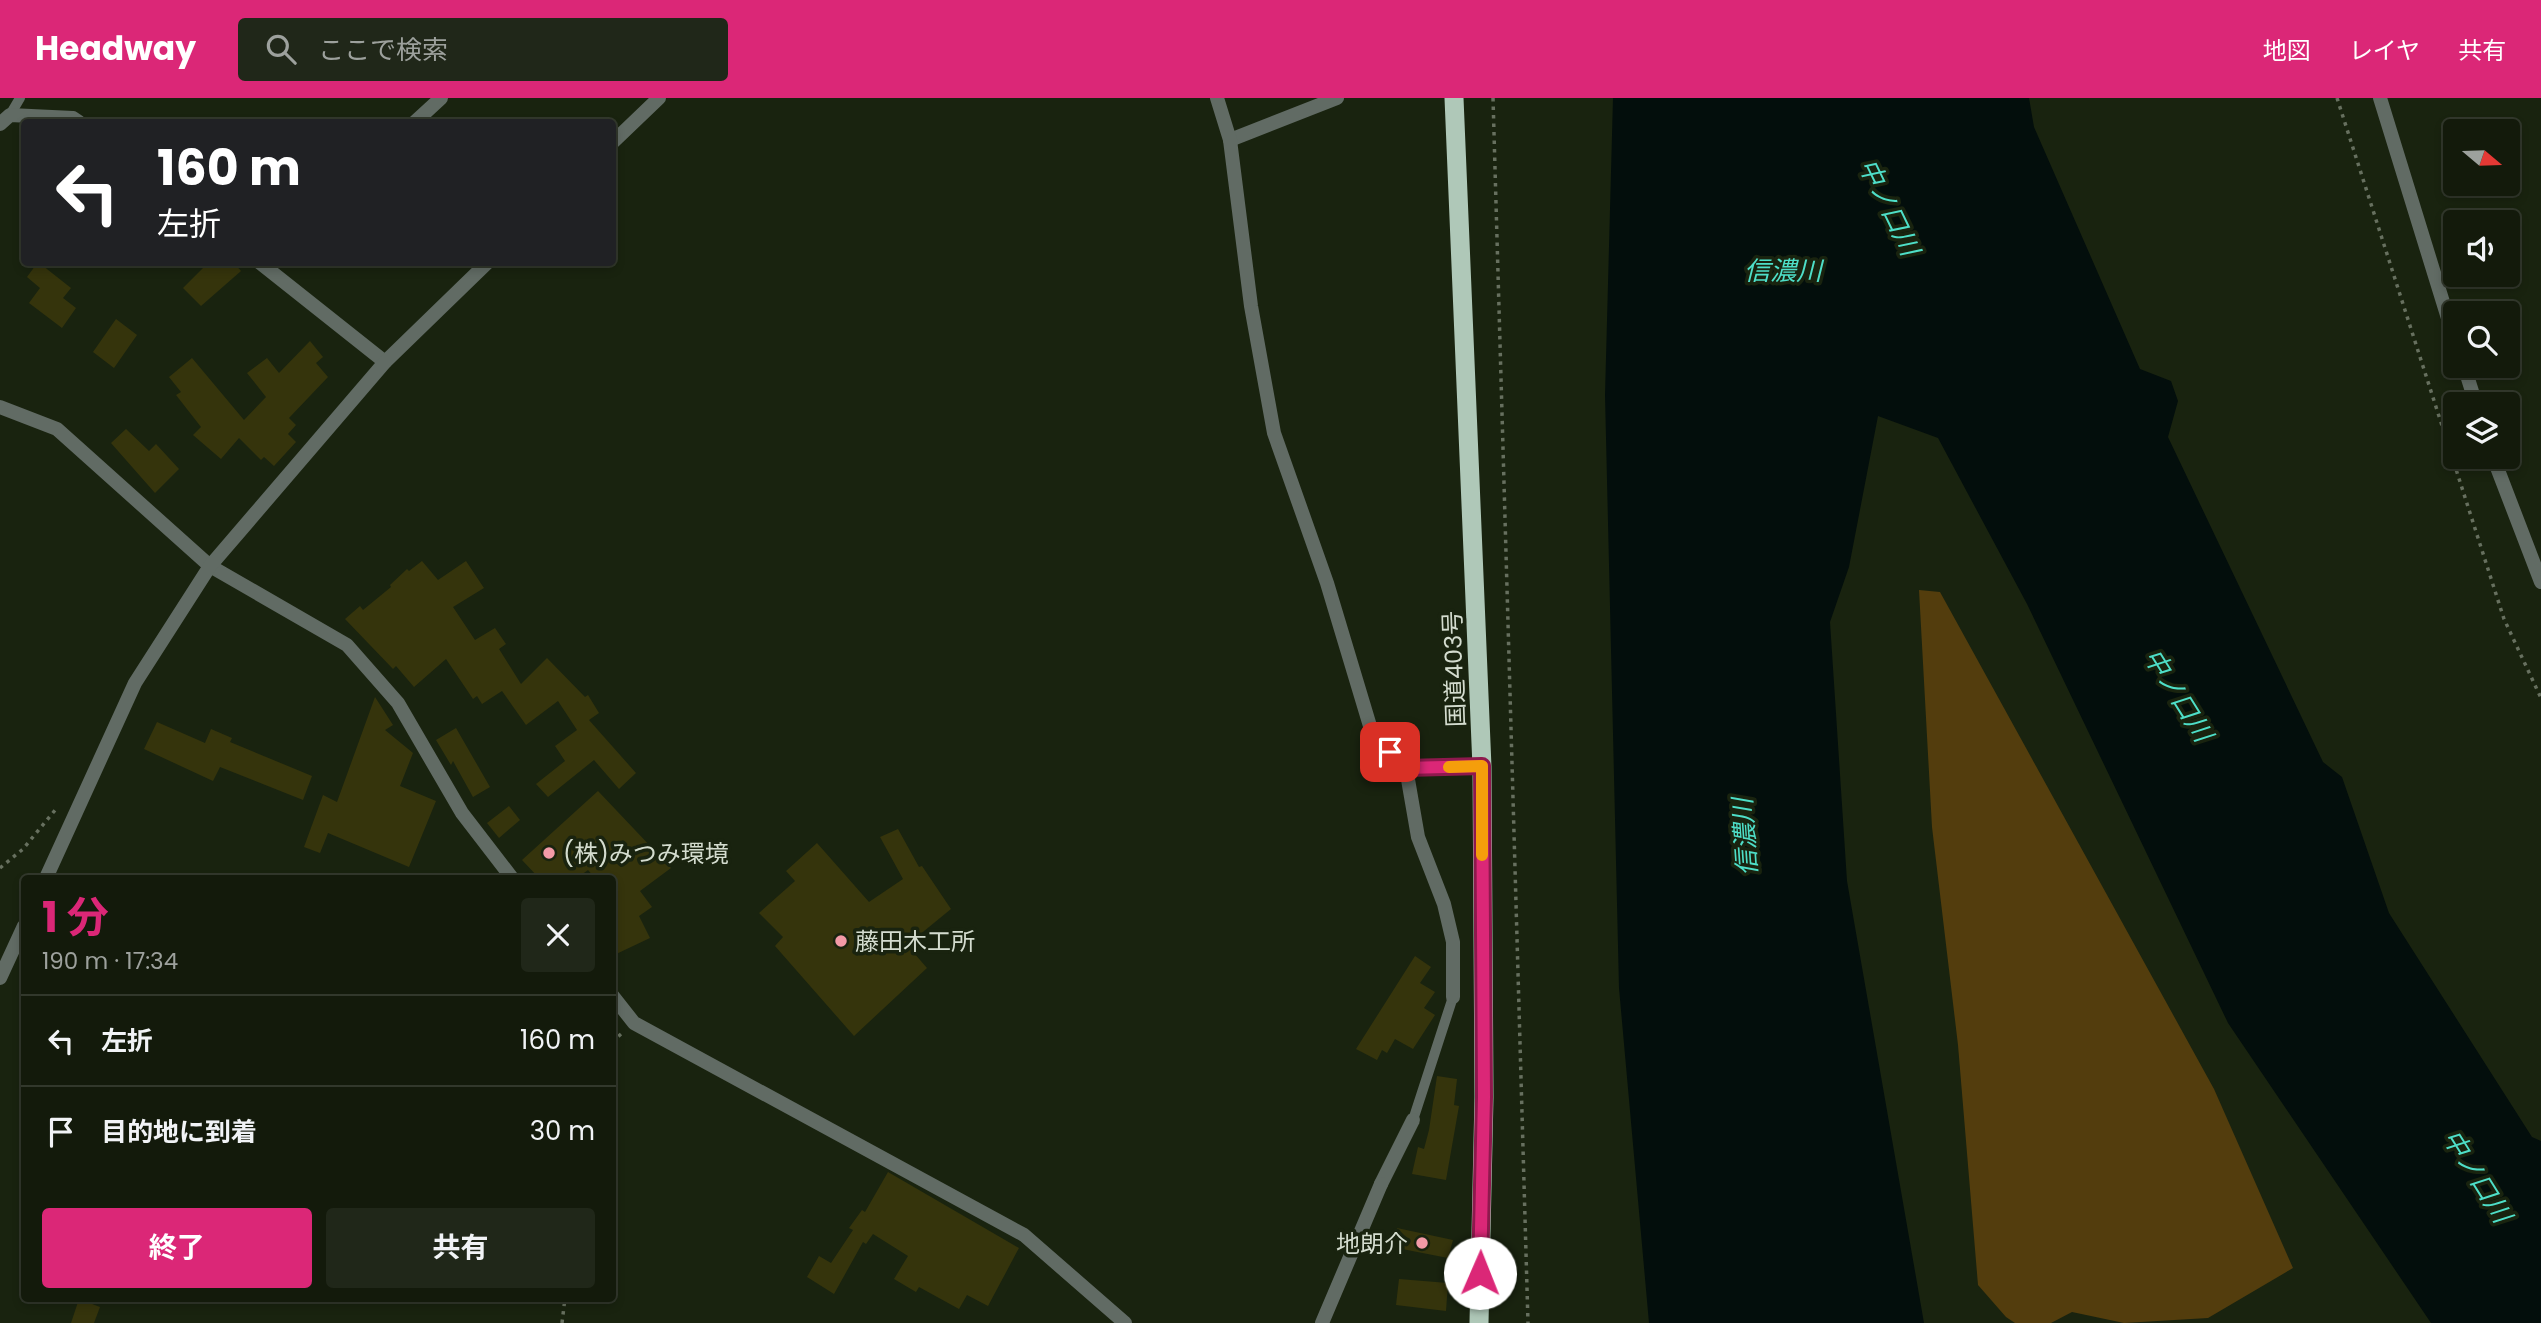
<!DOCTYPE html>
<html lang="ja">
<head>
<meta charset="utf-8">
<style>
  :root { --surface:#131a0b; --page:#202719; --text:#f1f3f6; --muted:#9da19d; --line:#32382c; --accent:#db2777 }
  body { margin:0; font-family:Poppins,"Noto Sans JP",sans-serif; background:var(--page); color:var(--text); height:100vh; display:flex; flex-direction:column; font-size:26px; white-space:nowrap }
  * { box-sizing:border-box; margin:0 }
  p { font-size:23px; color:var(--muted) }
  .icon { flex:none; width:38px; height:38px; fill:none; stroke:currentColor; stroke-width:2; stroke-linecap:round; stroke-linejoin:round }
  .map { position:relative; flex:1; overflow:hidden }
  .sheet { position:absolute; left:21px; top:777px; width:595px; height:427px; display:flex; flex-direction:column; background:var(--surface); border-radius:7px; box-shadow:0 4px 10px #0003,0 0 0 2px var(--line) }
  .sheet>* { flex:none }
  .banner { position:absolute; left:21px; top:21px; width:595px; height:147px; border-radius:7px; box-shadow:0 4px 10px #0003,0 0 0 2px var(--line); background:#202124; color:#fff; overflow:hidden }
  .needle { width:46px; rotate:109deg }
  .tools { position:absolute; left:2443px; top:21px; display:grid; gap:14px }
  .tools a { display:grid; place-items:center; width:77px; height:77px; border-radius:7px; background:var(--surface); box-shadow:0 4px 10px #0003,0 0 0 2px var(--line); font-size:35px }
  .pin { position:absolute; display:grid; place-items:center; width:60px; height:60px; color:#fff; margin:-30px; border-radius:14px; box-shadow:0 4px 10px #0006 }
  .me { position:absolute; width:77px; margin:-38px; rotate:1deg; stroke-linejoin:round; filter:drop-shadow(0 0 5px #0008) }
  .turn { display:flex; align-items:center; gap:24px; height:147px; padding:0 21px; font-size:32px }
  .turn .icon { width:91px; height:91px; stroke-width:2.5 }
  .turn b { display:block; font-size:49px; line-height:60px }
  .round { display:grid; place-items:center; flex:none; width:74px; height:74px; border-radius:7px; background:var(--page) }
  .head { display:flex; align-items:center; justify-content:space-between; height:119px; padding:0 21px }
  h1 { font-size:42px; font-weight:700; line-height:52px; color:var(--accent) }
  .cta { display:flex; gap:14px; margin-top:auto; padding:14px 21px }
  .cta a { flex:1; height:80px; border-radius:7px; background:var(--accent); color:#fff; font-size:28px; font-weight:700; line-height:80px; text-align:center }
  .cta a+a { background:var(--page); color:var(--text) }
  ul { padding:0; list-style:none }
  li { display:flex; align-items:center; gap:21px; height:91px; padding:0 21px; border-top:2px solid var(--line) }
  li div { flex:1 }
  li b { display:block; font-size:26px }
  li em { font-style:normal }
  header { display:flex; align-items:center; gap:42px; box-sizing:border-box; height:98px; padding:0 35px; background:var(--accent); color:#fff }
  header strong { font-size:33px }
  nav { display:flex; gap:38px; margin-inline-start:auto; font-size:24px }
  .search { width:490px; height:63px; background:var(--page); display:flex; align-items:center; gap:18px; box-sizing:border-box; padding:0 24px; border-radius:7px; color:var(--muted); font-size:26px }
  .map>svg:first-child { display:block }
  .green { fill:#533d0d }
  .water { fill:#030e0c }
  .building { fill:#35340c }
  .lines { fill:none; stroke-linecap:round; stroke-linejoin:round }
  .path { stroke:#67705f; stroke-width:3.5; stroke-dasharray:3.5 5; stroke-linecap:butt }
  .service { stroke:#616b64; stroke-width:10 }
  .minor { stroke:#616b64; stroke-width:14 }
  .tertiary { stroke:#616b64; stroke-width:14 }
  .trunk { stroke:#afc8b8; stroke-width:19 }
  .route-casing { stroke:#8e194d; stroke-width:18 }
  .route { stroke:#db2777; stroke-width:12 }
  .slow { stroke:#f59e0b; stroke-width:12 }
  .poi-dot { fill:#f39aa7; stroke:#19230f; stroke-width:2.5 }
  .labels { text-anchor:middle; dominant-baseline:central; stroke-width:7; stroke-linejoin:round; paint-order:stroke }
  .street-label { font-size:24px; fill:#d4dccf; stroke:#19230f }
  .poi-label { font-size:24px; fill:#d4dccf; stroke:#19230f; text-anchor:start }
  .water-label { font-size:26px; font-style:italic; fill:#4edfc8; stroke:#19230f }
</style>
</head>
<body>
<header>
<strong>Headway</strong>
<div class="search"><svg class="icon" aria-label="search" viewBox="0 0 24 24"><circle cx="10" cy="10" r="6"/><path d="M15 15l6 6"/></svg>ここで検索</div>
<nav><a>地図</a><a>レイヤ</a><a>共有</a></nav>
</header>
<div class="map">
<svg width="2541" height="1225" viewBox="0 0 2541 1225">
  <rect width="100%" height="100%" fill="#19230f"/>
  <!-- green -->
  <polygon class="green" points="1919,492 1940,494 2214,991 2293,1170 2208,1220 2124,1225 2072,1214 2051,1225 2015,1225 2006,1219 1978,1187 1958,947 1932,729"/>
  <!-- water -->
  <polygon class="water" points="1613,0 2029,0 2034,29 2140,271 2171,283 2178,303 2168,339 2323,664 2342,679 2389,815 2532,1039 2541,1043 2541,1225 2431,1225 2228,925 2027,506 1938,340 1878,318 1849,469 1830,524 1847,783 1924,1225 1649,1225 1619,890 1605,297"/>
  <!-- building -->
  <g class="building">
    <polygon points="38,164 71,190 63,200 76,210 62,230 29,205 40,190 27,179"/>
    <polygon points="209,164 233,164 241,173 201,208 183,190"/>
    <polygon points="116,221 137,237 114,270 93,254"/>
    <polygon points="310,243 323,259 316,265 328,279 289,320 296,327 288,336 296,344 274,368 264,359 261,362 239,340 221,361 193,337 201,329 176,297 181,294 169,279 192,260 244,322 266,299 247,275 267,260 279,275"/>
    <polygon points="126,331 149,353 156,346 179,371 155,395 111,345"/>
    <polygon points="422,463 438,482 466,463 484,490 453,509 475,542 495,530 506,546 499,551 521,586 547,560 585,599 588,597 599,615 589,622 636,675 619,691 594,662 548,699 536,686 565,663 555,648 577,632 558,603 526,627 502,593 482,606 477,598 473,601 446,561 414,589 396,568 393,571 345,521 360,508 363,512 391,489 390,487 407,471 409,473"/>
    <polygon points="375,599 393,627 385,632 413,655 400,688 436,703 409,769 328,735 320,755 304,749 323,697 337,704"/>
    <polygon points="157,624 205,645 211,631 232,640 230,644 312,678 303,702 220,669 213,683 144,651"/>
    <polygon points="456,630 490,689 473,699 453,663 451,667 436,642"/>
    <polygon points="598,693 671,770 640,793 652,809 639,818 650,840 612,858 612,780 595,780 588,772 577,780 539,780 522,762"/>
    <polygon points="509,708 520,722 499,740 487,725"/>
    <polygon points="898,731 919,769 922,768 951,811 907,847 927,870 854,938 775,848 783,839 759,815 795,783 786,773 817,745 869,804 903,781 880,739"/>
    <polygon points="1415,858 1431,869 1420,885 1435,894 1424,910 1435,917 1413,951 1395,941 1387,955 1382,952 1377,962 1356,951"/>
    <polygon points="1437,978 1457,981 1454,1007 1459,1008 1446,1082 1412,1076 1418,1049 1424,1051 1429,1032"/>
    <polygon points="888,1074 1019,1150 988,1208 967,1197 959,1211 919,1189 916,1194 894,1181 908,1158 873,1136 866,1146 863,1144 834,1196 807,1179 819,1158 831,1165 853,1132 849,1130 862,1112 865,1114"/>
    <polygon points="1397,1130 1453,1142 1448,1160 1392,1149"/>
    <polygon points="1399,1181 1448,1185 1446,1213 1396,1207"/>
    <polygon points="79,1201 100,1209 94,1225 71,1225"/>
  </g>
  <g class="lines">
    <!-- path -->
    <g class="path">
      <polyline points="1493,0 1528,1225"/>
      <polyline points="2337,0 2504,521 2541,600"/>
      <polyline points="0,770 23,751 56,711"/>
      <polyline points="612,944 621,936"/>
      <polyline points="562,1225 565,1200"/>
    </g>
    <!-- service -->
    <g class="service">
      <polyline points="10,17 20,0"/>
      <polyline points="1413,1022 1453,899"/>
    </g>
    <!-- minor -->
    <g class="minor">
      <polyline points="2380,0 2455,243"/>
      <polyline points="415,24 441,0"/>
      <polyline points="0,26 10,17 73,20 79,24"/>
      <polyline points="1230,42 1337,0"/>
      <polyline points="259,164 385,264"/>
      <polyline points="2464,268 2476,306"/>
      <polyline points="2493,359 2541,484"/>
      <polyline points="210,468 347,547 398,605 462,715 512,780"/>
      <polyline points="1406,670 1418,739 1444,806 1453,844 1453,899"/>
      <polyline points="612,897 634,925 1024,1137 1125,1225"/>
      <polyline points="1381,1086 1413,1022"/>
    </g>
    <!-- tertiary -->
    <g class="tertiary">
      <polyline points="1217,0 1230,42 1251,208 1274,335 1327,485 1373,638 1406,670 1482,669"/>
      <polyline points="612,45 659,0"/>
      <polyline points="0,309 57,331 210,468"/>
      <polyline points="46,780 135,585 210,468 385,264 488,164"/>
      <polyline points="0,880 24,828"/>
      <polyline points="1322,1225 1381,1086"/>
    </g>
    <!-- trunk -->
    <polyline class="trunk" points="1454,0 1482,669 1484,999 1479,1225"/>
  </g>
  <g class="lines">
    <defs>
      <polyline id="route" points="1390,654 1406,670 1482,668 1484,999 1480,1175"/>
    </defs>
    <!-- route casing -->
    <use href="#route" class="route-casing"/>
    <!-- route -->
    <use href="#route" class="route"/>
    <!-- slow -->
    <polyline class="slow" points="1449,669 1482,668 1482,757"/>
  </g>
  <!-- markers -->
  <g class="poi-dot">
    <circle cx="549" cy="755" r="7"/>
    <circle cx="841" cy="843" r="7"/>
    <circle cx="1422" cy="1145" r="7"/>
  </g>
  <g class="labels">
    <!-- street labels -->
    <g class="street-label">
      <text transform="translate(1454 571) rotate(-92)">国道403号</text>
    </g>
    <!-- poi labels -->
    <g class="poi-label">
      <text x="563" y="755">(株)みつみ環境</text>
      <text x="855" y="843">藤田木工所</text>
      <text x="1408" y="1145" text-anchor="end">地朗介</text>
    </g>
    <!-- water labels -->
    <g class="water-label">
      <text transform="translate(1889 109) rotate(64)">中ノ口川</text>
      <text x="1783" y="173">信濃川</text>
      <text transform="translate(2178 597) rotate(58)">中ノ口川</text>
      <text transform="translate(1745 739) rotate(-94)">信濃川</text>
      <text transform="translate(2477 1078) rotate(58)">中ノ口川</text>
    </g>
  </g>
</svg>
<div class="tools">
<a><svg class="needle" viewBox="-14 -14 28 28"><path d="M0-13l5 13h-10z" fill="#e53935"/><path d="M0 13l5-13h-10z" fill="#9da19d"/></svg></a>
<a><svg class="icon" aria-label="sound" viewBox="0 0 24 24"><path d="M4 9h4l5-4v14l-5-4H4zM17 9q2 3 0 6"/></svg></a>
<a><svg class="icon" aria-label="search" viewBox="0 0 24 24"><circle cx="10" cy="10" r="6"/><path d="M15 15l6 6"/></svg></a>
<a><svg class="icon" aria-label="layers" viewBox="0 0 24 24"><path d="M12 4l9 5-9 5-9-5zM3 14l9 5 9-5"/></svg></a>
</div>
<div class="pin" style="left:1390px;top:654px;background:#d93025"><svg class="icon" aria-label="arrive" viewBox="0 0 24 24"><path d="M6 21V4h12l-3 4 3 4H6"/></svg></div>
<svg class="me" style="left:1480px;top:1175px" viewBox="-20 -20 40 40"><circle r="19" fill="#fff"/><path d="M0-13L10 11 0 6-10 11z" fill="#db2777"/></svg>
<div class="banner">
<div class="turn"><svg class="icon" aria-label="left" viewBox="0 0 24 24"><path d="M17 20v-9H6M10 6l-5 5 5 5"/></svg><div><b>160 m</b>左折</div></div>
</div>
<section class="sheet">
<div class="head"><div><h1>1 分</h1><p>190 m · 17:34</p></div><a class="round"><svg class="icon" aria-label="close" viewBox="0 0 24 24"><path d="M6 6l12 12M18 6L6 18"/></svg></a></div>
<ul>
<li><svg class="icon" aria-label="left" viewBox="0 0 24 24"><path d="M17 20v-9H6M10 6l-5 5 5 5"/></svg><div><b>左折</b></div><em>160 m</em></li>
<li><svg class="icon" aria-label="arrive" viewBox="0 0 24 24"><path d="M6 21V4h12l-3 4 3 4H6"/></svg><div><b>目的地に到着</b></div><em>30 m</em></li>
</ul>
<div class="cta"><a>終了</a><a>共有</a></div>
</section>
</div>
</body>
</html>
